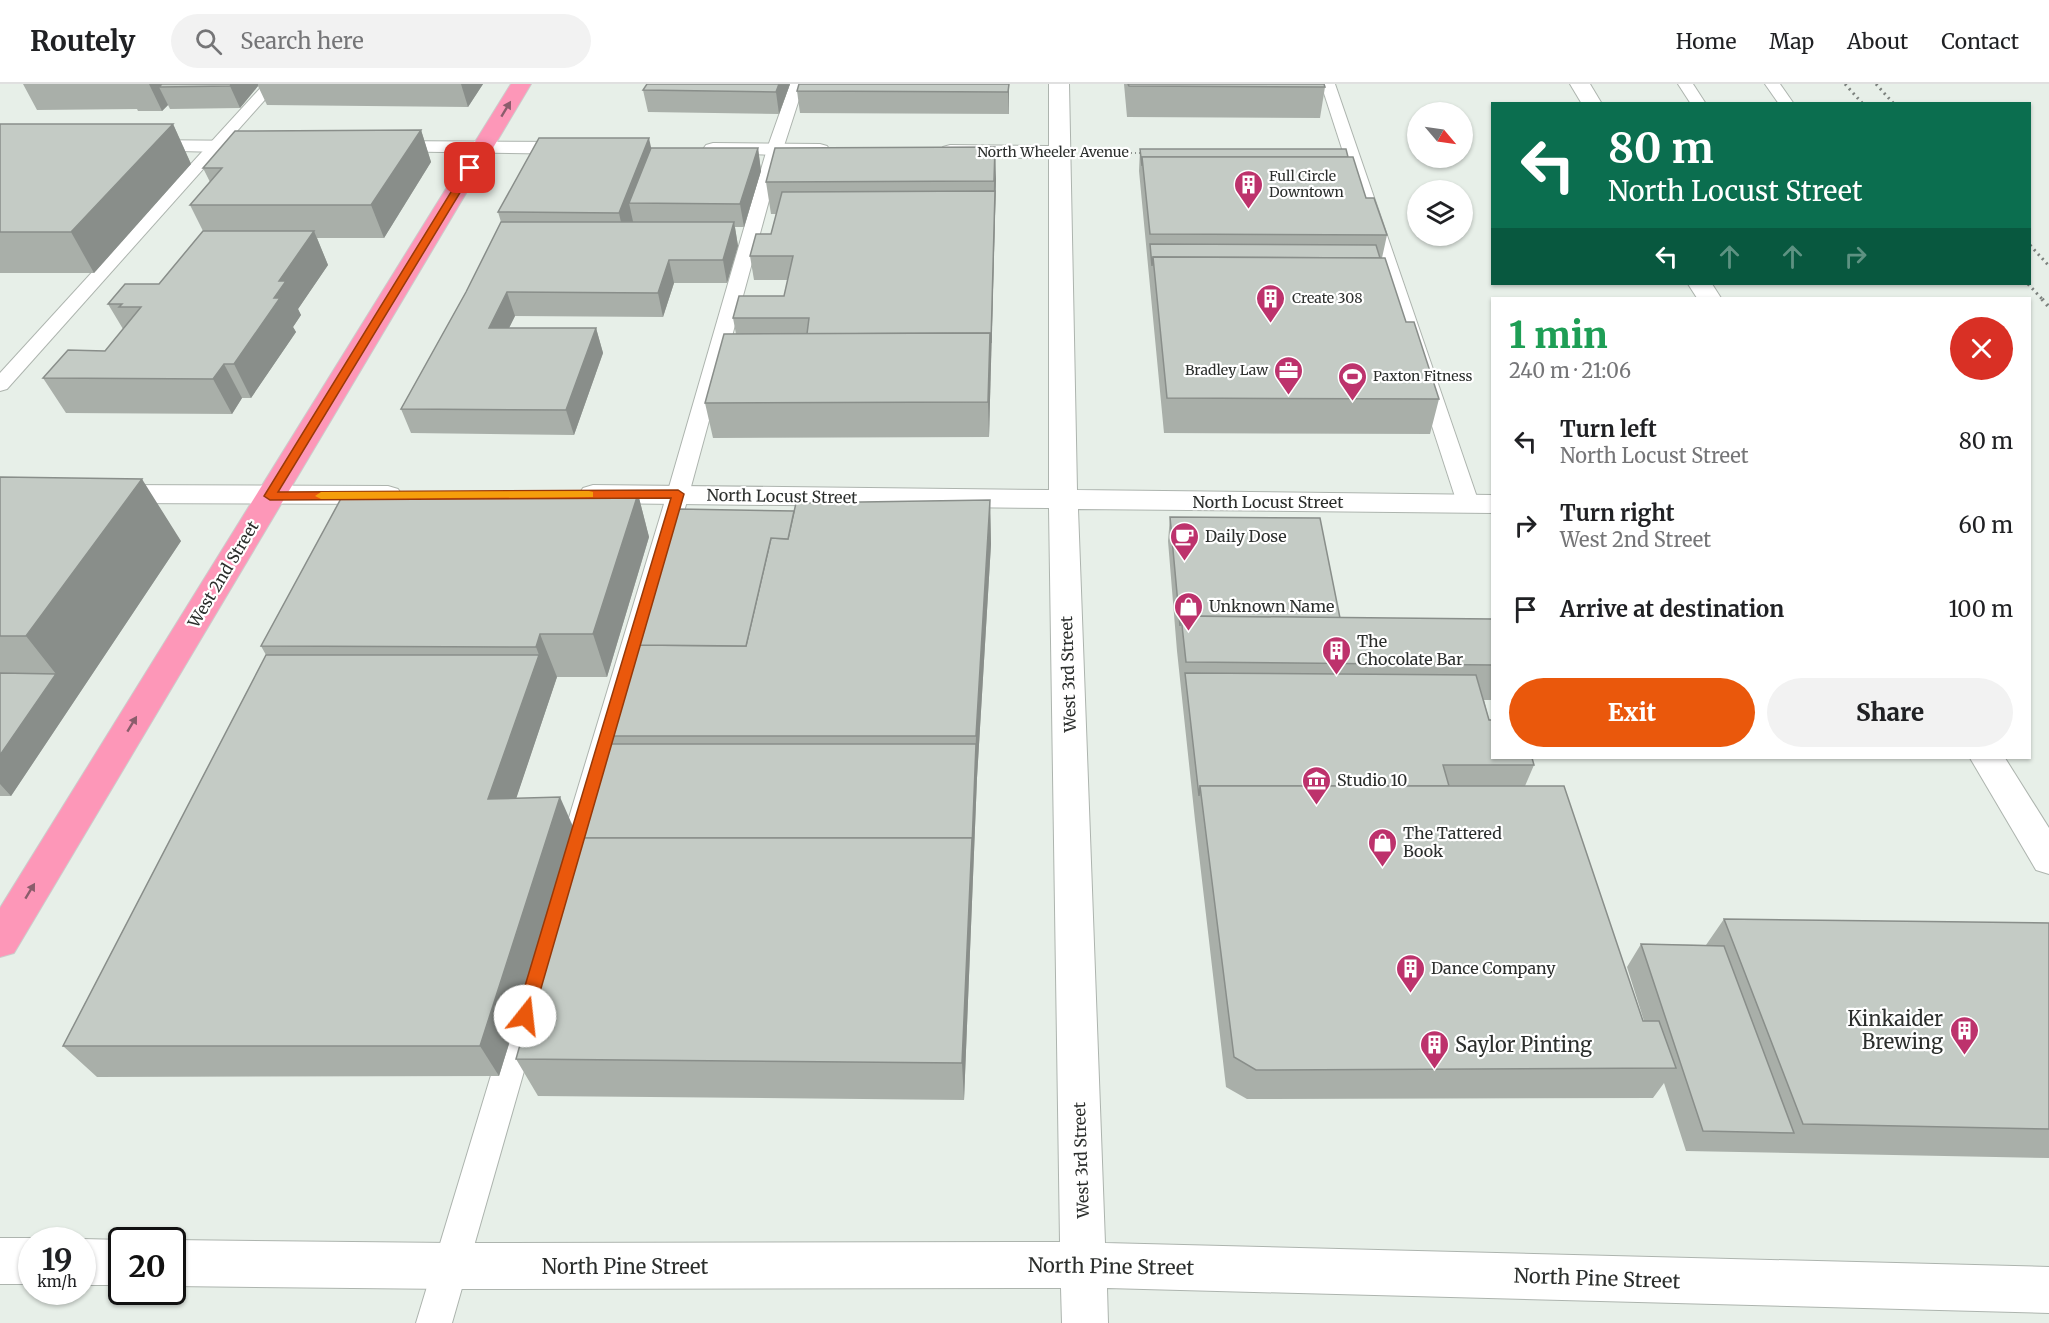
<!DOCTYPE html>
<html lang="en">
<head>
<meta charset="utf-8">
<style>
  :root { --surface:#fff; --page:#f2f2f2; --text:#202124; --muted:#757577; --line:#e0e0e0; --accent:#ea580c }
  body { margin:0; font-family:Merriweather,serif; background:var(--page); color:var(--text); height:100vh; display:flex; flex-direction:column; font-size:22px; white-space:nowrap }
  * { box-sizing:border-box; margin:0 }
  p { font-size:20px; color:var(--muted) }
  .icon { flex:none; width:33px; height:33px; fill:none; stroke:currentColor; stroke-width:2; stroke-linecap:round; stroke-linejoin:round }
  .map { position:relative; flex:1; overflow:hidden }
  .side { position:absolute; left:1491px; top:213px; width:540px; height:462px; display:flex; flex-direction:column; background:var(--surface); border-radius:0px; box-shadow:0 2px 4px #0004 }
  .side>* { flex:none }
  .banner { position:absolute; left:1491px; top:18px; width:540px; height:183px; border-radius:0px; box-shadow:0 2px 4px #0004; background:#0b6e4f; color:#fff; overflow:hidden }
  .needle { width:39px; rotate:119deg }
  .fabs { position:absolute; left:1407px; top:18px; display:grid; gap:12px }
  .fabs a { display:grid; place-items:center; width:66px; height:66px; border-radius:50%; background:var(--surface); box-shadow:0 2px 4px #0004; font-size:30px }
  .speed { position:absolute; left:18px; top:1143px; display:flex; gap:12px; font-size:30px; font-weight:700; text-align:center }
  .speed>* { display:grid; place-content:center; width:78px; height:78px; border-radius:50%; background:var(--surface); box-shadow:0 2px 4px #0004; line-height:1 }
  .speed small { font-size:15px; font-weight:400 }
  .speed .limit { border:3px solid #111; border-radius:9px; background:#fff; color:#111 }
  .pin { position:absolute; display:grid; place-items:center; width:51px; height:51px; color:#fff; margin:-26px; border-radius:12px; box-shadow:0 3px 9px #0006 }
  .me { position:absolute; width:66px; margin:-33px; rotate:16deg; stroke-linejoin:round; filter:drop-shadow(0 0 4px #0008) }
  .turn { display:flex; align-items:center; gap:21px; height:126px; padding:0 18px; font-size:27px }
  .turn .icon { width:78px; height:78px; stroke-width:2.5 }
  .turn b { display:block; font-size:42px; line-height:51px }
  .lanes { display:flex; align-items:center; height:57px; padding:0 18px; background:#0003; justify-content:center; gap:30px; direction:ltr }
  .lanes .off { opacity:.35 }
  .round { display:grid; place-items:center; flex:none; width:63px; height:63px; border-radius:32px; background:var(--page) }
  .headline { display:flex; align-items:center; justify-content:space-between; height:102px; padding:0 18px }
  h1 { font-size:36px; font-weight:800; line-height:45px; color:#1e9e55 }
  .action { display:flex; gap:12px; margin-top:auto; padding:12px 18px }
  .action a { flex:1; height:69px; border-radius:36px; background:var(--accent); color:#fff; font-size:24px; font-weight:800; line-height:69px; text-align:center }
  .action a+a { background:var(--page); color:var(--text) }
  ul { padding:0; list-style:none }
  li { display:flex; align-items:center; gap:18px; height:84px; padding:0 18px }
  li div { flex:1 }
  li b { display:block; font-size:22px }
  li em { font-style:normal }
  header { display:flex; align-items:center; gap:36px; box-sizing:border-box; height:84px; padding:0 30px; background:var(--surface); border-bottom:2px solid var(--line) }
  header strong { font-size:28px }
  nav { display:flex; gap:33px; margin-inline-start:auto; font-size:21px }
  .search { width:420px; height:54px; background:var(--page); display:flex; align-items:center; gap:15px; box-sizing:border-box; padding:0 21px; border-radius:33px; color:var(--muted); font-size:22px }
  .map>svg:first-child { display:block }
  .lines { fill:none; stroke-linecap:round; stroke-linejoin:round }
  .lane-casing { stroke:#adb4ae; stroke-width:2 }
  .street-casing { stroke:#adb4ae; stroke-width:2 }
  .highway-casing { stroke:#cccdcc; stroke-width:2 }
  .path { stroke:#8c918d; stroke-width:2; stroke-dasharray:1 3; stroke-linecap:butt }
  .lane { fill:#fff; fill-rule:evenodd }
  .street { fill:#fff; fill-rule:evenodd }
  .highway { fill:#fd97b8; fill-rule:evenodd }
  .rail-far1 { stroke:#7c817d; stroke-width:3; stroke-dasharray:2 4; stroke-linecap:butt }
  .rail { stroke:#7c817d; stroke-width:4; stroke-dasharray:2 5; stroke-linecap:butt }
  .wall { fill:#a9afa9 }
  .shaded-wall { fill:#898e8a }
  .building { fill:#c4cbc5; stroke:#898e8a; stroke-width:1.5 }
  .oneway { fill:#8a5d6b }
  .route { fill:#ea580c; stroke:#983908; stroke-width:1.5 }
  .slow { fill:#f59e0b }
  .labels { text-anchor:middle; dominant-baseline:central; stroke-width:4.5; stroke-linejoin:round; paint-order:stroke }
  .far-street-label { font-size:14px; fill:#2b2e2c; stroke:#fff }
  .far-poi-label { font-size:14px; fill:#2b2e2c; stroke:#fff; text-anchor:start }
  .street-label { font-size:16px; fill:#2b2e2c; stroke:#fff }
  .poi-label { font-size:16px; fill:#2b2e2c; stroke:#fff; text-anchor:start }
  .near-poi-label { font-size:20px; fill:#2b2e2c; stroke:#fff; text-anchor:end }
  .near-street-label { font-size:20px; fill:#2b2e2c; stroke:#fff }
</style>
</head>
<body>
<header>
<strong>Routely</strong>
<div class="search"><svg class="icon" aria-label="search" viewBox="0 0 24 24"><circle cx="10" cy="10" r="6"/><path d="M15 15l6 6"/></svg>Search here</div>
<nav><a>Home</a><a>Map</a><a>About</a><a>Contact</a></nav>
</header>
<div class="map">
<svg width="2049" height="1239" viewBox="0 0 2049 1239">
  <rect width="100%" height="100%" fill="#e7efe8"/>
  <g class="lines">
    <defs>
      <g id="lane">
        <polygon points="264,0 279,0 7,305 0,307 0,289"/>
        <polygon points="790,0 804,0 783,65 689,410 452,1239 416,1239 667,410 767,65"/>
        <polygon points="1321,0 1335,0 1479,419 1476,424 1468,426 1460,424 1457,419"/>
        <polygon points="1678,0 1693,0 1706,20 1691,20"/>
        <polygon points="1765,0 1780,0 1794,20 1779,20"/>
      </g>
      <g id="street">
        <polygon points="1049,0 1069,0 1077,406 1492,411 1492,429 1078,425 1105,1159 2049,1183 2049,1229 1107,1204 1108,1239 1062,1239 1061,1204 451,1205 172,1202 172,1156 451,1159 1060,1158 1049,424 593,419 583,416 579,410 583,404 593,401 1049,406 1049,74 950,73 943,71 940,67 943,63 950,61 1049,62"/>
        <polygon points="1570,0 1590,0 1602,20 1582,20"/>
        <polygon points="140,56 265,57 272,59 275,63 272,67 265,69 133,66 130,62 133,58"/>
        <polygon points="383,57 577,58 584,60 587,64 584,68 577,70 376,67 373,63 376,59"/>
        <polygon points="713,59 820,60 827,62 830,66 827,70 820,72 706,69 703,65 706,61"/>
        <polygon points="1688,200 1712,200 1721,214 1697,214"/>
        <polygon points="107,401 388,402 398,405 402,411 398,417 388,420 107,419 97,416 93,410 97,404"/>
        <polygon points="1970,674 2005,674 2049,744 2049,790 2036,786"/>
        <polygon points="0,1154 32,1154 37,1156 32,1156 32,1200 0,1200"/>
        <polygon points="82,1155 125,1156 122,1156 122,1201 82,1201 82,1156 79,1156"/>
      </g>
      <polygon id="highway" points="511,0 531,0 14,869 0,873 0,824"/>
    </defs>
    <!-- lane casing -->
    <use href="#lane" class="lane-casing"/>
    <!-- street casing -->
    <use href="#street" class="street-casing"/>
    <!-- highway casing -->
    <use href="#highway" class="highway-casing"/>
    <!-- path -->
    <polyline class="path" points="1099,69 1143,69"/>
    <!-- lane -->
    <use href="#lane" class="lane"/>
    <!-- street -->
    <use href="#street" class="street"/>
    <!-- highway -->
    <use href="#highway" class="highway"/>
    <!-- rail-far1 -->
    <g class="rail-far1">
      <polyline points="1845,0 1863,20"/>
      <polyline points="1876,0 1894,20"/>
      <polyline points="2030,161 2049,182"/>
      <polyline points="2028,200 2043,216"/>
    </g>
    <!-- rail -->
    <polyline class="rail" points="2042,215 2049,223"/>
  </g>
  <!-- wall -->
  <g class="wall">
    <polygon points="23,0 483,0 468,23 267,21 258,2 240,24 170,25 168,21 162,27 138,27 137,25 37,26"/>
    <polygon points="647,0 790,0 779,30 648,28 643,6"/>
    <polygon points="1009,0 1009,30 800,29 797,7"/>
    <polygon points="1124,0 1324,0 1325,3 1320,34 1127,33"/>
    <polygon points="0,40 173,40 191,80 94,189 0,189"/>
    <polygon points="421,46 431,78 384,154 317,154 328,181 298,225 301,231 293,243 296,248 251,314 242,314 232,330 66,329 43,294 105,267 123,245 108,220 159,200 203,147 190,121 210,98 203,84"/>
    <polygon points="651,64 758,64 761,87 744,143 735,143 738,162 727,199 674,199 663,233 515,232 509,244 596,244 603,269 574,351 411,349 401,325 466,208 501,138 498,128"/>
    <polygon points="1140,65 1348,73 1366,114 1387,151 1382,174 1406,238 1439,315 1430,350 1164,349 1139,87"/>
    <polygon points="996,95 989,353 713,354 705,319 736,250 733,234 784,212 788,196 754,196 750,172 771,150 776,130 771,130 766,98"/>
    <polygon points="0,393 181,457 11,712 0,712"/>
    <polygon points="638,410 649,453 607,593 557,593 516,714 575,747 499,992 97,993 63,962 266,571 261,562"/>
    <polygon points="990,416 991,460 977,694 964,1016 538,1012 516,975 583,754 609,660 606,652 636,561 794,427"/>
    <polygon points="1170,433 1340,534 1492,535 1492,616 1484,616 1489,636 1534,681 1525,702 1643,937 1644,937 1627,883 1641,860 1706,861 1724,835 2049,839 2049,1074 1686,1067 1664,999 1653,1014 1247,1015 1226,1003 1195,736 1177,567 1168,457"/>
  </g>
  <!-- shaded-wall -->
  <g class="shaded-wall">
    <polygon points="149,0 189,0 159,3 168,21 162,27"/>
    <polygon points="232,0 258,0 258,2 240,24 230,2"/>
    <polygon points="461,0 483,0 468,23"/>
    <polygon points="779,0 790,0 779,30 776,8"/>
    <polygon points="1009,0 1009,30 1008,8"/>
    <polygon points="173,40 191,80 94,189 71,148"/>
    <polygon points="421,46 431,78 384,154 371,121"/>
    <polygon points="649,54 656,86 629,119 634,142 626,162 619,129"/>
    <polygon points="995,63 996,95 989,353 988,318"/>
    <polygon points="758,64 761,87 744,143 740,120"/>
    <polygon points="734,138 738,162 727,199 723,176"/>
    <polygon points="314,147 328,181 298,225 301,231 293,243 296,248 251,314 234,280 274,214 279,197"/>
    <polygon points="669,176 674,199 663,233 658,209"/>
    <polygon points="507,208 515,232 497,268 489,244"/>
    <polygon points="596,244 603,269 574,351 566,326"/>
    <polygon points="224,280 242,314 232,330 213,295"/>
    <polygon points="142,395 181,457 11,712 0,700 0,671 56,590 26,552"/>
    <polygon points="638,410 649,453 607,593 593,550"/>
    <polygon points="990,416 991,460 977,694 964,1016 962,979 976,652"/>
    <polygon points="540,550 557,593 505,748 488,715 539,571 536,563"/>
    <polygon points="560,713 575,747 499,992 480,962"/>
  </g>
  <!-- building -->
  <g class="building">
    <polygon points="162,0 232,0 230,2 159,3"/>
    <polygon points="647,0 779,0 776,8 643,6"/>
    <polygon points="799,0 1009,0 1008,8 797,7"/>
    <polygon points="1128,0 1324,0 1325,3 1129,2"/>
    <polygon points="0,40 173,40 71,148 0,148"/>
    <polygon points="421,46 371,121 190,121 222,84 203,84 235,47"/>
    <polygon points="539,54 649,54 619,129 498,128"/>
    <polygon points="995,63 994,97 766,98 775,64"/>
    <polygon points="651,64 758,64 740,120 629,119"/>
    <polygon points="1140,65 1346,65 1348,73 1142,73 1142,82"/>
    <polygon points="1142,73 1353,73 1366,114 1374,114 1387,151 1150,150"/>
    <polygon points="995,107 991,259 990,249 807,250 809,234 733,234 739,212 784,212 793,172 750,172 756,150 771,150 782,108"/>
    <polygon points="501,138 734,138 723,176 669,176 658,209 507,208 489,244 596,244 566,326 401,325 466,208"/>
    <polygon points="203,147 314,147 279,197 286,197 274,214 280,214 234,280 224,280 213,295 43,294 68,266 105,267 141,223 119,223 122,220 108,220 125,200 159,200"/>
    <polygon points="1150,160 1376,161 1380,174 1153,173 1152,182"/>
    <polygon points="1153,173 1385,174 1406,238 1414,238 1439,315 1167,314"/>
    <polygon points="990,249 988,318 705,319 724,250"/>
    <polygon points="0,393 142,395 26,552 0,552"/>
    <polygon points="344,409 638,410 593,550 540,550 536,563 261,562"/>
    <polygon points="990,416 976,652 606,652 631,561 746,562 771,454 788,455 796,419"/>
    <polygon points="678,425 794,427 788,455 771,454 746,562 636,561"/>
    <polygon points="1170,433 1320,434 1340,534 1181,532 1180,542"/>
    <polygon points="1181,532 1492,535 1492,581 1186,578"/>
    <polygon points="266,571 539,571 488,715 560,713 480,962 63,962"/>
    <polygon points="0,589 56,590 0,671"/>
    <polygon points="1185,589 1476,591 1489,636 1492,636 1492,674 1532,674 1534,681 1443,681 1449,702 1200,702 1199,712"/>
    <polygon points="609,660 976,660 972,762 972,754 583,754"/>
    <polygon points="1200,702 1564,702 1643,937 1659,937 1676,984 1256,986 1234,973"/>
    <polygon points="578,754 972,754 962,979 516,975"/>
    <polygon points="1724,835 2049,839 2049,1045 1803,1040"/>
    <polygon points="1641,860 1724,862 1794,1049 1703,1047"/>
  </g>
  <!-- one-way arrows -->
  <defs><path id="oneway-solid" d="M-6-.8H1V-3.2L6.5 0L1 3.2V.8H-6Z" transform="scale(1.5)"/></defs>
  <g class="oneway">
    <use href="#oneway-solid" transform="translate(506 25) rotate(-59)"/>
    <use href="#oneway-solid" transform="translate(132 640) rotate(-59)"/>
    <use href="#oneway-solid" transform="translate(30 807) rotate(-59)"/>
  </g>
  <!-- route -->
  <polygon class="route" points="467,82 475,84 278,408 678,406 684,410 533,932 530,938 525,940 519,938 516,932 671,414 270,416 264,412"/>
  <!-- slow -->
  <polygon class="slow" points="589,407 593,408 593,413 321,415 315,412 321,408"/>
  <!-- icons -->
  <defs>
    <symbol id="building-pin" viewBox="-11 -11 22 30"><path d="M0 17L-7.5 6A9.5 9.5 0 1 1 7.5 6Z" fill="#bd326c" stroke="#fff"/><path d="M-4-6H4V6H1V3H-1V6H-4ZM-2.5-4.3h1.7v1.8h-1.7ZM.8-4.3h1.7v1.8H.8ZM-2.5-1h1.7V.8h-1.7ZM.8-1h1.7V.8H.8Z" fill="#fff"/></symbol>
    <symbol id="office-pin" viewBox="-11 -11 22 30"><path d="M0 17L-7.5 6A9.5 9.5 0 1 1 7.5 6Z" fill="#bd326c" stroke="#fff"/><path d="M-6-3h4V-5.5h4V-3h4V5H-6ZM-1-4.5V-3h2v-1.5ZM-6 0V1H6V0Z" fill="#fff"/></symbol>
    <symbol id="stadium-pin" viewBox="-11 -11 22 30"><path d="M0 17L-7.5 6A9.5 9.5 0 1 1 7.5 6Z" fill="#bd326c" stroke="#fff"/><path d="M0-5a6.5 5 0 1 0 0 10a6.5 5 0 1 0 0-10ZM-3.5-1.8h7v3.6h-7Z" fill="#fff"/></symbol>
    <symbol id="cafe-pin" viewBox="-11 -11 22 30"><path d="M0 17L-7.5 6A9.5 9.5 0 1 1 7.5 6Z" fill="#bd326c" stroke="#fff"/><path d="M-5.5-4.5H6V0H3Q3 3.5 0 3.5H-2.5Q-5.5 3.5-5.5 0ZM3-3.2v2h1.7v-2ZM-6 4.5H4V6H-6Z" fill="#fff"/></symbol>
    <symbol id="shop-pin" viewBox="-11 -11 22 30"><path d="M0 17L-7.5 6A9.5 9.5 0 1 1 7.5 6Z" fill="#bd326c" stroke="#fff"/><path d="M-5-2.5h2.3a2.7 3.5 0 0 1 5.4 0H5L5.5 6h-11ZM-1.5-2.5h3a1.5 2.3 0 0 0-3 0Z" fill="#fff"/></symbol>
    <symbol id="museum-pin" viewBox="-11 -11 22 30"><path d="M0 17L-7.5 6A9.5 9.5 0 1 1 7.5 6Z" fill="#bd326c" stroke="#fff"/><path d="M0-6L6-3V-2H-6V-3ZM-5-1h2V3h-2ZM-1-1h2V3h-2ZM3-1h2V3H3ZM-6 4H6V6H-6Z" fill="#fff"/></symbol>
  </defs>
  <g fill-rule="evenodd">
    <use href="#building-pin" x="1232" y="84" width="33" height="45"/>
    <use href="#building-pin" x="1254" y="198" width="33" height="45"/>
    <use href="#office-pin" x="1272" y="270" width="33" height="45"/>
    <use href="#stadium-pin" x="1336" y="276" width="33" height="45"/>
    <use href="#cafe-pin" x="1168" y="436" width="33" height="45"/>
    <use href="#shop-pin" x="1172" y="506" width="33" height="45"/>
    <use href="#building-pin" x="1320" y="550" width="33" height="45"/>
    <use href="#museum-pin" x="1300" y="680" width="33" height="45"/>
    <use href="#shop-pin" x="1366" y="742" width="33" height="45"/>
    <use href="#building-pin" x="1394" y="868" width="33" height="45"/>
    <use href="#building-pin" x="1948" y="930" width="33" height="45"/>
    <use href="#building-pin" x="1418" y="944" width="33" height="45"/>
  </g>
  <g class="labels">
    <!-- far-street labels -->
    <g class="far-street-label">
      <text x="1053" y="68">North Wheeler Avenue</text>
    </g>
    <!-- far-poi labels -->
    <g class="far-poi-label">
      <text x="1269" y="92">Full Circle<tspan x="1269" dy="16">Downtown</tspan></text>
      <text x="1292" y="214">Create 308</text>
      <text x="1268" y="286" text-anchor="end">Bradley Law</text>
      <text x="1373" y="292">Paxton Fitness</text>
    </g>
    <!-- street labels -->
    <g class="street-label">
      <text transform="translate(782 412) rotate(1)">North Locust Street</text>
      <text x="1268" y="418">North Locust Street</text>
      <text transform="translate(223 490) rotate(-59)">West 2nd Street</text>
      <text transform="translate(1068 590) rotate(-92)">West 3rd Street</text>
      <text transform="translate(1081 1076) rotate(-92)">West 3rd Street</text>
    </g>
    <!-- poi labels -->
    <g class="poi-label">
      <text x="1205" y="452">Daily Dose</text>
      <text x="1209" y="522">Unknown Name</text>
      <text x="1357" y="557">The<tspan x="1357" dy="18">Chocolate Bar</tspan></text>
      <text x="1337" y="696">Studio 10</text>
      <text x="1403" y="749">The Tattered<tspan x="1403" dy="18">Book</tspan></text>
      <text x="1431" y="884">Dance Company</text>
    </g>
    <!-- near-poi labels -->
    <g class="near-poi-label">
      <text x="1943" y="934">Kinkaider<tspan x="1943" dy="23">Brewing</tspan></text>
      <text x="1455" y="960" text-anchor="start">Saylor Pinting</text>
    </g>
    <!-- near-street labels -->
    <g class="near-street-label">
      <text x="625" y="1182">North Pine Street</text>
      <text transform="translate(1111 1182) rotate(1)">North Pine Street</text>
      <text transform="translate(1597 1194) rotate(2)">North Pine Street</text>
    </g>
  </g>
</svg>
<div class="fabs">
<a><svg class="needle" viewBox="-14 -14 28 28"><path d="M0-13l5 13h-10z" fill="#e53935"/><path d="M0 13l5-13h-10z" fill="#757577"/></svg></a>
<a><svg class="icon" aria-label="layers" viewBox="0 0 24 24"><path d="M12 4l9 5-9 5-9-5zM3 14l9 5 9-5"/></svg></a>
</div>
<div class="speed"><div>19<small>km/h</small></div><div class="limit">20</div></div>
<div class="pin" style="left:470px;top:84px;background:#d93025"><svg class="icon" aria-label="arrive" viewBox="0 0 24 24"><path d="M6 21V4h12l-3 4 3 4H6"/></svg></div>
<svg class="me" style="left:525px;top:932px" viewBox="-20 -20 40 40"><circle r="19" fill="#fff"/><path d="M0-13L10 11 0 6-10 11z" fill="#ea580c"/></svg>
<div class="banner">
<div class="turn"><svg class="icon" aria-label="left" viewBox="0 0 24 24"><path d="M17 20v-9H6M10 6l-5 5 5 5"/></svg><div><b>80 m</b>North Locust Street</div></div>
<div class="lanes"><svg class="icon" aria-label="left" viewBox="0 0 24 24"><path d="M17 20v-9H6M10 6l-5 5 5 5"/></svg><svg class="icon off" aria-label="ahead" viewBox="0 0 24 24"><path d="M12 20V5M6 11l6-6 6 6"/></svg><svg class="icon off" aria-label="ahead" viewBox="0 0 24 24"><path d="M12 20V5M6 11l6-6 6 6"/></svg><svg class="icon off" aria-label="right" viewBox="0 0 24 24"><path d="M7 20v-9h11M14 6l5 5-5 5"/></svg></div>
</div>
<section class="side">
<div class="headline"><div><h1>1 min</h1><p>240 m · 21:06</p></div><a class="round" style="background:#d93025;color:#fff"><svg class="icon" aria-label="close" viewBox="0 0 24 24"><path d="M6 6l12 12M18 6L6 18"/></svg></a></div>
<ul>
<li><svg class="icon" aria-label="left" viewBox="0 0 24 24"><path d="M17 20v-9H6M10 6l-5 5 5 5"/></svg><div><b>Turn left</b><p>North Locust Street</p></div><em>80 m</em></li>
<li><svg class="icon" aria-label="right" viewBox="0 0 24 24"><path d="M7 20v-9h11M14 6l5 5-5 5"/></svg><div><b>Turn right</b><p>West 2nd Street</p></div><em>60 m</em></li>
<li><svg class="icon" aria-label="arrive" viewBox="0 0 24 24"><path d="M6 21V4h12l-3 4 3 4H6"/></svg><div><b>Arrive at destination</b></div><em>100 m</em></li>
</ul>
<div class="action"><a>Exit</a><a>Share</a></div>
</section>
</div>
</body>
</html>
